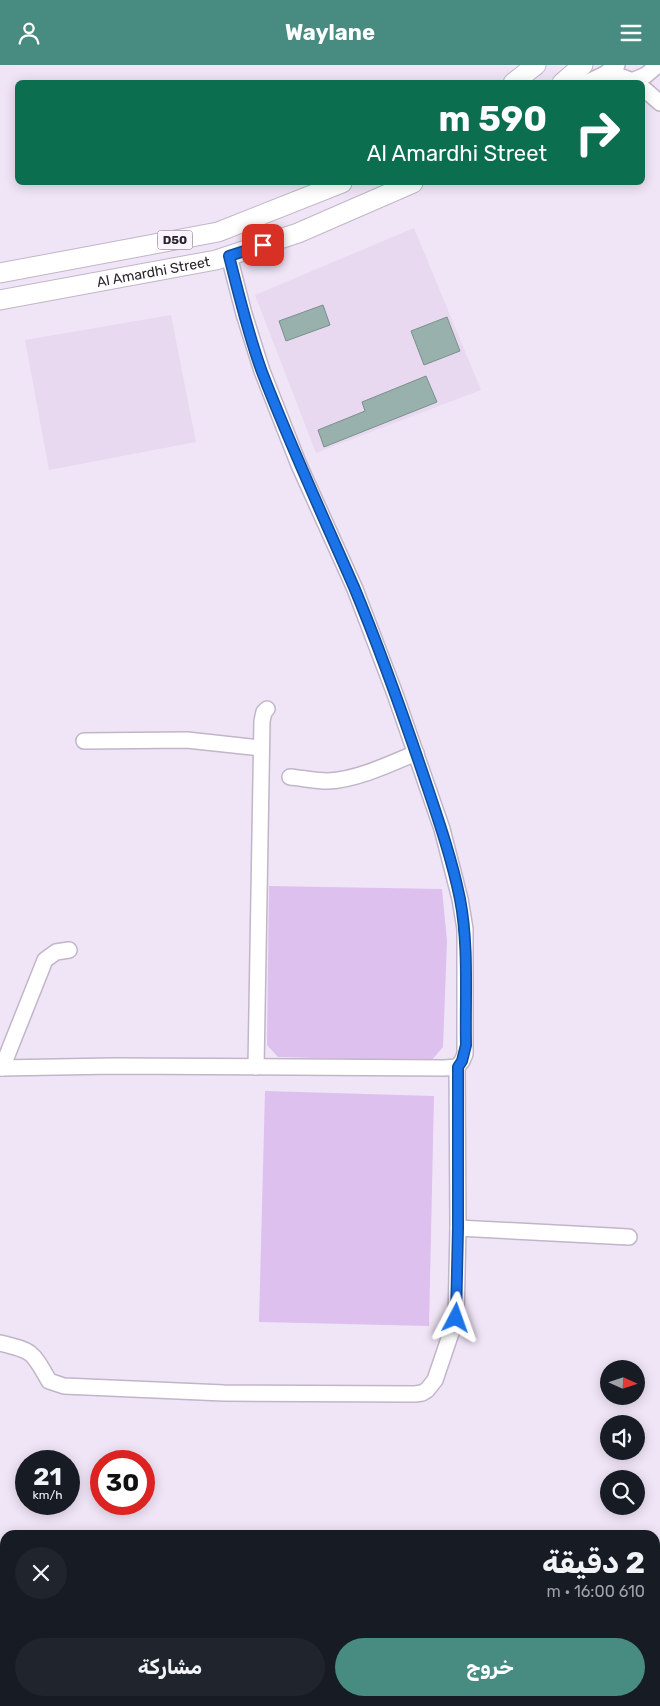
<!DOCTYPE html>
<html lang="ar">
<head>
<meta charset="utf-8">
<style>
  :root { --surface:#171b24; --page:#20242c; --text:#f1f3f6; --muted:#9ea1a6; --accent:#488c81 }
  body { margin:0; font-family:Rubik,Vazirmatn,sans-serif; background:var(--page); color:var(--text); direction:rtl; height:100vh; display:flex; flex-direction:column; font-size:19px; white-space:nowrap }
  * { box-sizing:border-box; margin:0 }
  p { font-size:16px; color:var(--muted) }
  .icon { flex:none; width:28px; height:28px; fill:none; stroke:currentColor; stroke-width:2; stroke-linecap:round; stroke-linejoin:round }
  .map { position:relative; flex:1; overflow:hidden; direction:ltr }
  .panel { position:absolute; left:0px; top:1465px; width:660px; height:176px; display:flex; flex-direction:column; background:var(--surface); border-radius:15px 15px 0 0; box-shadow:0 2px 12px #0003; direction:rtl }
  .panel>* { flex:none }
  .hud { position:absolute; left:15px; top:15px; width:630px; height:105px; border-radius:8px; box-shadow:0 2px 12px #0003; direction:rtl; background:#0b6e4f; color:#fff; overflow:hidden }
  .needle { width:32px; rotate:93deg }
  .tools { position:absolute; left:600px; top:1295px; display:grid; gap:10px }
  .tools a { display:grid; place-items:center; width:45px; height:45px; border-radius:50%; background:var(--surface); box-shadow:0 2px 12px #0003; font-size:25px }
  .speed { position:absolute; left:15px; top:1385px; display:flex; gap:10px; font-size:25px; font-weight:700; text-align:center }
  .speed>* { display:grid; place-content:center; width:65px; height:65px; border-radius:50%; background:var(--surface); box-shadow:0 2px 12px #0003; line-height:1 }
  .speed small { font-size:12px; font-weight:400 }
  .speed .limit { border:8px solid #d22; background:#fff; color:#111 }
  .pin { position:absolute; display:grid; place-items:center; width:42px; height:42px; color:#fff; margin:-21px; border-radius:10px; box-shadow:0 2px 8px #0006 }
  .me { position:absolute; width:55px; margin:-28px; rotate:4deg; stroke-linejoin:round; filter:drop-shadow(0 0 4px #0008) }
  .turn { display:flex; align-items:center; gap:18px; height:105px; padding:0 15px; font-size:22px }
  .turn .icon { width:65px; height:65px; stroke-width:2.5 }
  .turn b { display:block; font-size:35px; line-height:42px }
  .round { display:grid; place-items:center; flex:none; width:52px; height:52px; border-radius:26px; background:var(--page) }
  .overview { display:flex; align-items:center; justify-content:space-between; height:85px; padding:0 15px }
  h1 { font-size:30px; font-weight:700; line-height:38px }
  .cta { display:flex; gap:10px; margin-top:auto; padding:10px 15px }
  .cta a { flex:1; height:58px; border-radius:30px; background:var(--accent); color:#fff; font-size:20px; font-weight:700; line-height:58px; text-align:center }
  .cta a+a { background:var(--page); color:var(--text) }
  header { display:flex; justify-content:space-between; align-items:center; height:65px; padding:0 15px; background:var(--accent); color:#fff; font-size:22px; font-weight:700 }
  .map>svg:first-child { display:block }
  .built { fill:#e8d8f0 }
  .green { fill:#ddc0ed }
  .building { fill:#99b1ac; stroke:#7a908c }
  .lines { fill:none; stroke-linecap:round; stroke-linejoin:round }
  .minor-casing { stroke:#c1b6c7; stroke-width:18 }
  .major-casing { stroke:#c1b6c7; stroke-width:21 }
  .minor { stroke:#fff; stroke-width:15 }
  .major { stroke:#fff; stroke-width:19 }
  .route-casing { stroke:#114b97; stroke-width:12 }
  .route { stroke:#1a73e8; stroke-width:9 }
  .labels { text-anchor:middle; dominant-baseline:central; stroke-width:5; stroke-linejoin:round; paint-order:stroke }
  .shield { fill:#fbf4ff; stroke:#68636b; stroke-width:1 }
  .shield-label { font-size:12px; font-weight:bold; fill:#29252b }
  .street-label { font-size:14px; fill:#29252b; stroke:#fbf4ff }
</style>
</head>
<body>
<header><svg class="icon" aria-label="menu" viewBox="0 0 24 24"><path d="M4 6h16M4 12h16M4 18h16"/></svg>Waylane<svg class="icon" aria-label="person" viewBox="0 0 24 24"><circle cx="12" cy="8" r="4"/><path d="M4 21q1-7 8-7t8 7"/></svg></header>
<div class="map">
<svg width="660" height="1641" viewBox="0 0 660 1641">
  <rect width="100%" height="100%" fill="#f0e5f7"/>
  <!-- built -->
  <g class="built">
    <polygon points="414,163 481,325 316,388 255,230"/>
    <polygon points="171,250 196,377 49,405 25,275"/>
  </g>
  <!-- green -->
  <g class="green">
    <polygon points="269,821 442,824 447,876 443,982 431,996 278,992 267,980"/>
    <polygon points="265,1026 434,1031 429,1261 259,1257"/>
  </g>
  <!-- building -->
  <g class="building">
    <polygon points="323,240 330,260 286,276 279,256"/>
    <polygon points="447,252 460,286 424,300 411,266"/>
    <polygon points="426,311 437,337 324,382 318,365 365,346 362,337"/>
  </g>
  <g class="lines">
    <defs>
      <g id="minor">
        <polyline points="609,7 638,18"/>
        <polyline points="634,15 646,10 658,0"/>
        <polyline points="586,18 605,9 617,0"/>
        <polyline points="642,22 660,38"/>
        <polyline points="84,676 187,675 261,683"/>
        <path d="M290,712c12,1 25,4 38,4 28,-1 62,-17 88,-28"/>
        <polyline points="256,1002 262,656 264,647 267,644"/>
        <polyline points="0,1003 113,1001 444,1003 457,1002 462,996 465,989 465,864 460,834 442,764 395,629 355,524 299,400 262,306 244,249 229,191"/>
        <polyline points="2,1003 45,895 56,887 69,885"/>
        <polyline points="458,1163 629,1172"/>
        <path d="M0,1278c33,8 32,8 49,38l15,5 160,7 191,1 7,-1 5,-3 8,-10 21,-62 2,-90 -1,-161"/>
        <polyline points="0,1571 5,1571"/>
        <polyline points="655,1578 660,1580"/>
        <polyline points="153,1636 154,1641"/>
        <polyline points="295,1641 295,1636"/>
      </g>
      <g id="major">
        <polyline points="513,18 536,0"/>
        <polyline points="562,18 583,0"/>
        <polyline points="0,208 218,167 342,118"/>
        <path id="s1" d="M0,235l216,-40 82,-27 115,-50"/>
      </g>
    </defs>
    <!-- minor casing -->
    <use href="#minor" class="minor-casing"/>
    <!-- major casing -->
    <use href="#major" class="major-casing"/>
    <!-- minor -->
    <use href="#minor" class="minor"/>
    <!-- major -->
    <use href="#major" class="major"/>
  </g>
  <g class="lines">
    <defs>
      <path id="route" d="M263,180l-34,11c10,39 19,78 33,116 28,73 61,144 92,215 25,60 47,122 68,184 14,42 29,84 38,128 9,47 5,98 6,146l-4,16 -4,6v161l-2,90"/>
    </defs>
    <!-- route casing -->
    <use href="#route" class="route-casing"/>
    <!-- route -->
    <use href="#route" class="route"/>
  </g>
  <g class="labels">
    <!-- shield labels -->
    <rect class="shield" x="157.5" y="165.5" width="35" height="19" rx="4"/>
    <g class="shield-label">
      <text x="175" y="175">D50</text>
    </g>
    <!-- street labels -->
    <g class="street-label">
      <text stroke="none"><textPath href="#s1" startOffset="156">Al Amardhi Street</textPath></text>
    </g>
  </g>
</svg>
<div class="tools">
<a><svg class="needle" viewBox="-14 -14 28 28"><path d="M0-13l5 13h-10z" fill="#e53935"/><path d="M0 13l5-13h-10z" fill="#9ea1a6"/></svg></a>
<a><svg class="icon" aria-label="sound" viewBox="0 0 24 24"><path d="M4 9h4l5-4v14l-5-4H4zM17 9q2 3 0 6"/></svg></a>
<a><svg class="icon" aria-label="search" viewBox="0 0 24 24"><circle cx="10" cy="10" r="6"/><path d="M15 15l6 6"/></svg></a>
</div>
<div class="speed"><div>21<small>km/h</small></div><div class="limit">30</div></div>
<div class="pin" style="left:263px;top:180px;background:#d93025"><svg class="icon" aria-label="arrive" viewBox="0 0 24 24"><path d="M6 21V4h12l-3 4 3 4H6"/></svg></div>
<svg class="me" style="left:456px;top:1253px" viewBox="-20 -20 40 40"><path d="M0-17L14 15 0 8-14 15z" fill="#1a73e8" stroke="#fff" stroke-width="4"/></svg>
<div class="hud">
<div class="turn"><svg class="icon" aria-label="right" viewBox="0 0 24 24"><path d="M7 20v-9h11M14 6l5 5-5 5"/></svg><div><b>590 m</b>Al Amardhi Street</div></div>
</div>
<section class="panel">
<div class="overview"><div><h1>2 دقيقة</h1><p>610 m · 16:00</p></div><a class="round"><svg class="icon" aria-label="close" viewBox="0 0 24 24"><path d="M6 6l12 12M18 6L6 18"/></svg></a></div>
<div class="cta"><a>خروج</a><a>مشاركة</a></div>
</section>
</div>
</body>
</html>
